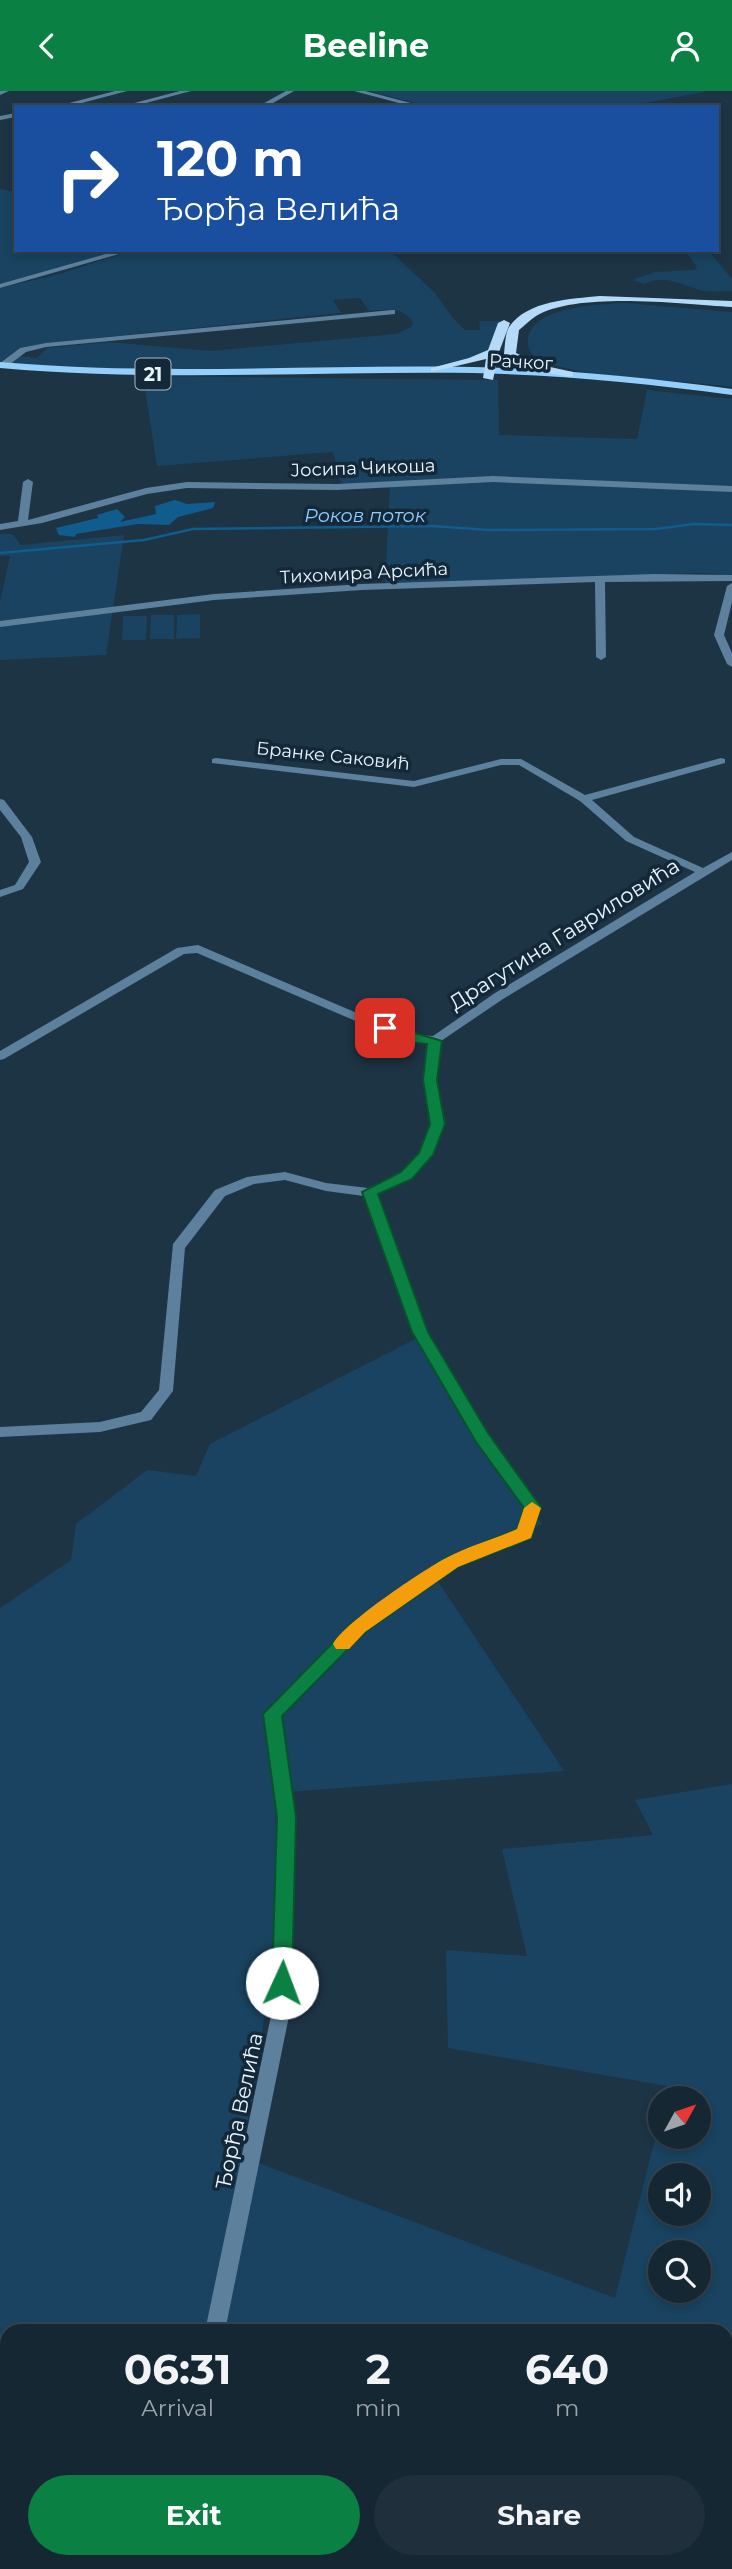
<!DOCTYPE html>
<html lang="en">
<head>
<meta charset="utf-8">
<style>
  :root { --surface:#162734; --page:#1f2f3c; --text:#f1f3f6; --muted:#9ea5ac; --line:#35444f; --accent:#0b8043 }
  body { margin:0; font-family:Montserrat,sans-serif; background:var(--page); color:var(--text); height:100vh; display:flex; flex-direction:column; font-size:26px; white-space:nowrap }
  * { box-sizing:border-box; margin:0 }
  p { font-size:23px; color:var(--muted) }
  .icon { flex:none; width:38px; height:38px; fill:none; stroke:currentColor; stroke-width:2; stroke-linecap:round; stroke-linejoin:round }
  .map { position:relative; flex:1; overflow:hidden }
  .panel { position:absolute; left:0px; top:2233px; width:733px; height:245px; display:flex; flex-direction:column; background:var(--surface); border-radius:21px 21px 0 0; box-shadow:0 4px 10px #0003,0 0 0 2px var(--line) }
  .panel>* { flex:none }
  .guide { position:absolute; left:14px; top:14px; width:705px; height:147px; border-radius:0px; box-shadow:0 4px 10px #0003,0 0 0 2px var(--line); background:#1a4fa0; color:#fff; overflow:hidden }
  .needle { width:46px; rotate:50deg }
  .tools { position:absolute; left:648px; top:1995px; display:grid; gap:14px }
  .tools a { display:grid; place-items:center; width:63px; height:63px; border-radius:50%; background:var(--surface); box-shadow:0 4px 10px #0003,0 0 0 2px var(--line); font-size:35px }
  .pin { position:absolute; display:grid; place-items:center; width:60px; height:60px; color:#fff; margin:-30px; border-radius:14px; box-shadow:0 4px 10px #0006 }
  .me { position:absolute; width:77px; margin:-38px; rotate:2deg; stroke-linejoin:round; filter:drop-shadow(0 0 5px #0008) }
  .turn { display:flex; align-items:center; gap:24px; height:147px; padding:0 28px; font-size:32px }
  .turn .icon { width:91px; height:91px; stroke-width:2.5 }
  .turn b { display:block; font-size:49px; line-height:60px }
  .eta { display:flex; justify-content:space-evenly; align-items:center; height:119px; text-align:center }
  .eta b { font-size:42px; font-weight:700; line-height:49px }
  .cta { display:flex; gap:14px; margin-top:auto; padding:14px 28px }
  .cta a { flex:1; height:80px; border-radius:42px; background:var(--accent); color:#fff; font-size:28px; font-weight:700; line-height:80px; text-align:center }
  .cta a+a { background:var(--page); color:var(--text) }
  header { display:flex; justify-content:space-between; align-items:center; height:91px; padding:0 28px; background:var(--accent); color:#fff; font-size:32px; font-weight:700 }
  .map>svg:first-child { display:block }
  .green { fill:#194360; fill-rule:evenodd }
  .water { fill:#105c8c }
  .lines { fill:none; stroke-linecap:round; stroke-linejoin:round }
  .stream { stroke:#105c8c; stroke-width:2.5 }
  .minor { fill:#5d809c; fill-rule:evenodd }
  .primary { fill:#94cefb; fill-rule:evenodd }
  .trunk { fill:#b5daf8; fill-rule:evenodd }
  .route { fill:#0b8043; stroke:#07532c; stroke-width:2 }
  .slow { fill:#f59e0b }
  .labels { text-anchor:middle; dominant-baseline:central; stroke-width:7; stroke-linejoin:round; paint-order:stroke }
  .far-street-label { font-size:18px; fill:#eaf6ff; stroke:#13293a }
  .shield { fill:#13293a; stroke:#aab8c4; stroke-width:2 }
  .shield-label { font-size:19px; font-weight:bold; fill:#eaf6ff }
  .far-water-label { font-size:19px; font-style:italic; fill:#8ecdff; stroke:#13293a }
  .street-label { font-size:21px; fill:#eaf6ff; stroke:#13293a }
</style>
</head>
<body>
<header><svg class="icon" aria-label="back" viewBox="0 0 24 24"><path d="M15 5l-7 7 7 7"/></svg>Beeline<svg class="icon" aria-label="person" viewBox="0 0 24 24"><circle cx="12" cy="8" r="4"/><path d="M4 21q1-7 8-7t8 7"/></svg></header>
<div class="map">
<svg width="732" height="2478" viewBox="0 0 732 2478">
  <rect width="100%" height="100%" fill="#1d3445"/>
  <!-- green -->
  <g class="green">
    <polygon points="369,0 704,0 704,1 624,16 431,16"/>
    <polygon points="0,98 16,101 16,159 124,159 0,194"/>
    <path d="M134,159h255l46,43 17,24 13,13h15l-1,-9h22l-10,25 -9,9 -50,12 -233,6 -191,-9 10,-8 19,2 10,-10 62,-6 102,9 185,-17 15,-7 2,-5c-10,-16 -28,-13 -44,-11l-9,-13 -27,2 8,13 -295,30 -26,5 -20,14v-74l59,-14z"/>
    <path d="M685,159h23l24,29v12c-9,0 -19,1 -28,0 -20,-4 -39,-18 -59,-7l-13,-4 23,-8 40,-2 2,-3z"/>
    <path d="M625,212l107,9v75c-58,-8 -128,-7 -183,-23 -10,-3 -21,-9 -21,-21 -1,-37 72,-39 97,-40z"/>
    <polygon points="143,285 498,289 499,344 637,348 647,299 732,308 732,484 697,482 385,494 390,393 342,395 333,361 157,375"/>
    <polygon points="0,443 12,443 21,454 124,444 106,564 0,569 0,511 10,465 0,465"/>
    <polygon points="200,523 200,547 176,548 177,524"/>
    <polygon points="151,524 174,524 174,548 150,548"/>
    <polygon points="123,525 147,525 146,549 122,549"/>
    <path d="M419,1246l65,108 58,79 -45,21 -68,23 135,203 -289,22 2,106 -19,172 -18,85 375,142 45,-179v18h38v-39h-33l2,-12 -219,-38 -2,-98 81,6 -25,-107 151,-14 -18,-35 97,-16v785h-732v-961l71,-48 5,-36 71,-54 49,6 14,-32zM660,2084h38v39h-38zM660,2161h38v39h-38zM7,2240h719v231h-719z"/>
  </g>
  <!-- water -->
  <polygon class="water" points="175,409 187,413 215,411 213,417 178,426 169,434 138,433 76,443 75,446 59,444 56,437 98,427 97,424 117,418 125,426 120,431 156,423 155,415"/>
  <g class="lines">
    <!-- stream -->
    <polyline class="stream" points="0,462 144,449 193,438 432,435 489,439 656,438 694,433 732,434"/>
    <!-- minor -->
    <g class="minor">
      <polygon points="0,0 9,0 0,4"/>
      <polygon points="115,0 127,0 67,16 54,16"/>
      <polygon points="180,0 191,0 131,16 119,16"/>
      <polygon points="286,0 294,0 266,16 257,16"/>
      <polygon points="354,0 365,0 426,16 414,16"/>
      <polygon points="16,22 16,26 0,29 0,25"/>
      <polygon points="120,159 133,159 0,197 0,193"/>
      <polygon points="392,219 395,219 395,223 46,256 26,261 5,277 0,277 0,272 20,257 46,252"/>
      <polygon points="493,385 732,395 732,401 493,391 337,399 187,397 147,403 42,432 0,439 0,433 18,430 23,391 28,388 33,391 28,429 146,397 187,391 337,393"/>
      <polygon points="654,483 732,484 732,490 605,491 606,566 601,569 596,566 595,491 362,499 214,509 0,536 0,530 214,503 362,493"/>
      <polygon points="732,492 732,511 724,544 732,562 732,576 727,573 714,544 727,495"/>
      <polygon points="216,667 414,690 501,668 521,668 585,704 721,667 725,668 725,672 592,709 634,746 703,777 732,761 732,769 503,908 441,950 436,989 444,1033 431,1064 412,1087 376,1103 427,1241 487,1342 540,1416 530,1446 457,1476 365,1540 280,1625 295,1726 290,1920 225,2240 205,2240 272,1920 279,1726 264,1623 353,1532 447,1468 518,1439 524,1417 477,1350 413,1241 364,1105 326,1100 285,1089 254,1093 225,1105 185,1157 173,1300 151,1329 100,1341 0,1346 0,1336 100,1331 141,1321 159,1299 173,1153 215,1099 247,1086 285,1081 326,1092 368,1097 402,1081 419,1063 432,1033 424,989 428,952 400,949 197,862 184,863 4,968 0,969 0,960 177,857 198,854 406,943 433,945 495,902 695,781 626,750 580,710 519,674 501,674 414,696 212,672 212,668"/>
      <polygon points="0,708 4,709 32,746 41,771 23,798 0,806 0,799 15,794 29,771 21,746 0,719"/>
    </g>
    <!-- primary -->
    <path class="primary" d="M0,271c158,14 315,2 473,5 87,2 173,10 259,22v6c-86,-12 -172,-20 -259,-22 -158,-2 -315,9 -473,-5z"/>
    <!-- trunk -->
    <g class="trunk">
      <path d="M600,205l132,5v6c-48,-3 -155,-16 -196,9 -6,4 -12,10 -17,14l-3,23 25,12 32,7v4l-4,1 -35,-7 -30,-16c1,-8 1,-20 5,-27 19,-27 62,-28 91,-31z"/>
      <polygon points="504,229 510,232 499,261 493,289 483,287 486,268 431,281 431,277 469,267 488,259 498,232"/>
    </g>
  </g>
  <!-- route -->
  <path class="route" d="M385,933l57,17 -5,39 8,44 -12,31 -21,24 -34,15 50,138 60,101 53,74 -10,31 -73,29 -93,65 -83,84 14,101 -4,166 -3,6 -7,3 -7,-3 -3,-6 5,-166 -14,-103 90,-92 93,-64 71,-29 7,-21 -48,-66 -64,-110 -50,-140 39,-20 18,-19 11,-29 -7,-44 4,-36c-17,-2 -36,-4 -49,-16z"/>
  <!-- slow -->
  <path class="slow" d="M532,1411l9,6 -10,30 -73,29 -93,65 -16,17h-13l-3,-5c12,-22 89,-73 113,-86 22,-12 48,-19 71,-29l7,-21z"/>
  <g class="labels">
    <!-- far-street labels -->
    <g class="far-street-label">
      <text transform="translate(521 271) rotate(3)">Рачког</text>
      <text transform="translate(363 377) rotate(-2)">Јосипа Чикоша</text>
      <text transform="translate(364 482) rotate(-3)">Тихомира Арсића</text>
      <text transform="translate(333 665) rotate(6)">Бранке Саковић</text>
    </g>
    <!-- shield labels -->
    <rect class="shield" x="135.5" y="267.5" width="35" height="31" rx="5"/>
    <g class="shield-label">
      <text x="153" y="283">21</text>
    </g>
    <!-- far-water labels -->
    <g class="far-water-label">
      <text x="365" y="424">Роков поток</text>
    </g>
    <!-- street labels -->
    <g class="street-label">
      <text transform="translate(564 843) rotate(-32)">Драгутина Гавриловића</text>
      <text transform="translate(239 2020) rotate(-78)">Ђорђа Велића</text>
    </g>
  </g>
</svg>
<div class="tools">
<a><svg class="needle" viewBox="-14 -14 28 28"><path d="M0-13l5 13h-10z" fill="#e53935"/><path d="M0 13l5-13h-10z" fill="#9ea5ac"/></svg></a>
<a><svg class="icon" aria-label="sound" viewBox="0 0 24 24"><path d="M4 9h4l5-4v14l-5-4H4zM17 9q2 3 0 6"/></svg></a>
<a><svg class="icon" aria-label="search" viewBox="0 0 24 24"><circle cx="10" cy="10" r="6"/><path d="M15 15l6 6"/></svg></a>
</div>
<div class="pin" style="left:385px;top:937px;background:#d93025"><svg class="icon" aria-label="arrive" viewBox="0 0 24 24"><path d="M6 21V4h12l-3 4 3 4H6"/></svg></div>
<svg class="me" style="left:282px;top:1892px" viewBox="-20 -20 40 40"><circle r="19" fill="#fff"/><path d="M0-13L10 11 0 6-10 11z" fill="#0b8043"/></svg>
<div class="guide">
<div class="turn"><svg class="icon" aria-label="right" viewBox="0 0 24 24"><path d="M7 20v-9h11M14 6l5 5-5 5"/></svg><div><b>120 m</b>Ђорђа Велића</div></div>
</div>
<section class="panel">
<div class="eta">
<div><b>06:31</b><p>Arrival</p></div>
<div><b>2</b><p>min</p></div>
<div><b>640</b><p>m</p></div>
</div>
<div class="cta"><a>Exit</a><a>Share</a></div>
</section>
</div>
</body>
</html>
